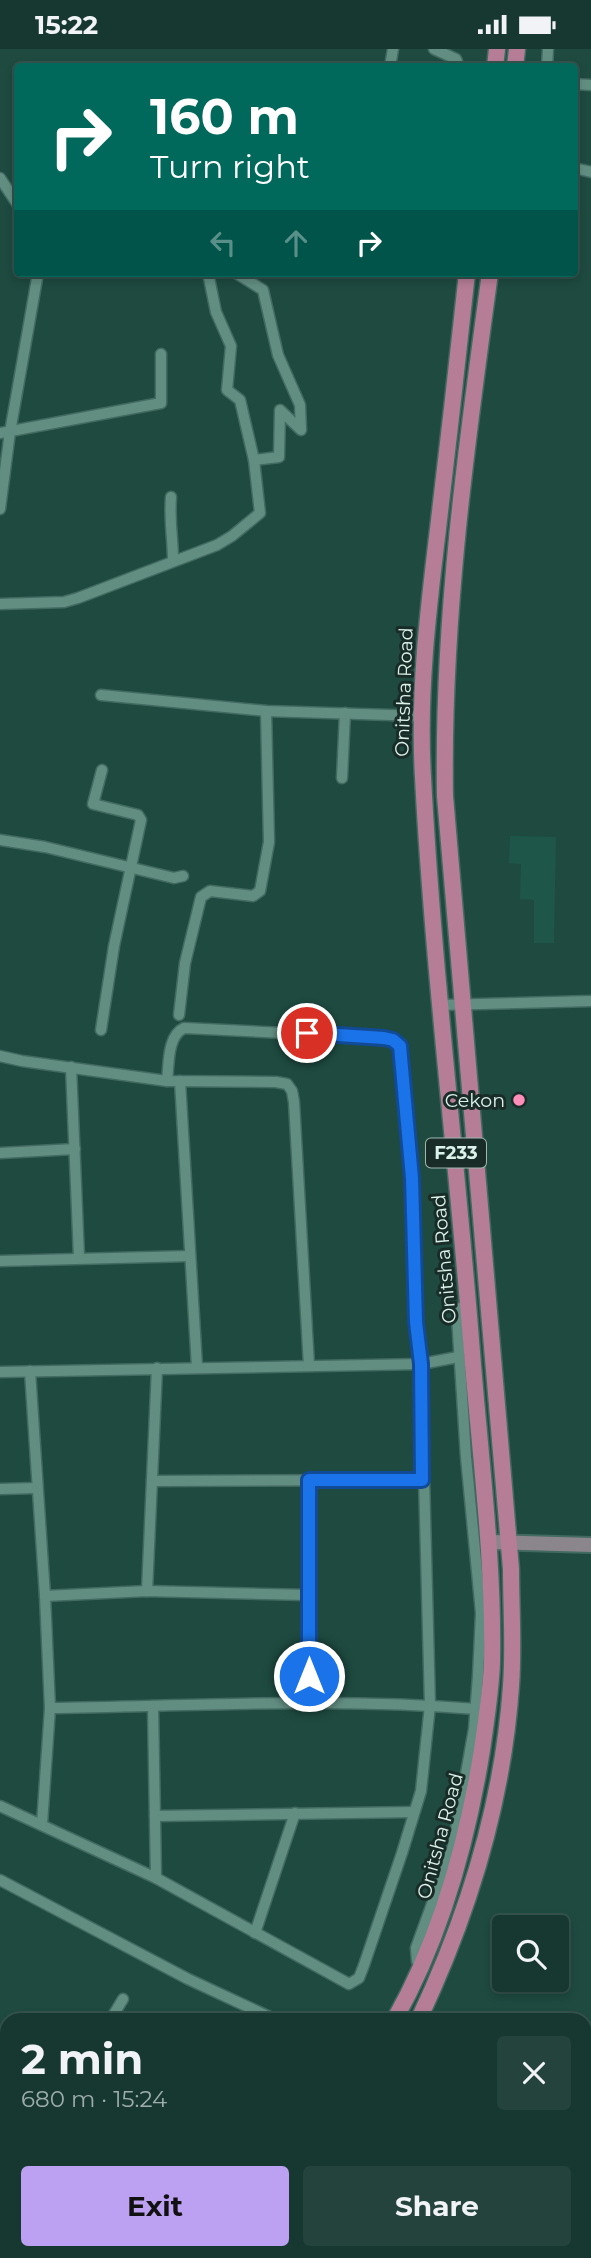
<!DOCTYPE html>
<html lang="en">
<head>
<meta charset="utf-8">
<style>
  :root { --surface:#163830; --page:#23433c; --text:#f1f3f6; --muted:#9eacab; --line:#35524c; --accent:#bca0f2 }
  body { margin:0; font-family:Montserrat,sans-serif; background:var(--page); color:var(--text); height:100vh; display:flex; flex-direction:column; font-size:26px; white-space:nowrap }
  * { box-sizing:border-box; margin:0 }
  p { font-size:23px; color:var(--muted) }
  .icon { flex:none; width:38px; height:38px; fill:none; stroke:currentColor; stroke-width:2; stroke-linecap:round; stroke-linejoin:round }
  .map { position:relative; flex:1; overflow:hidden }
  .sheet { position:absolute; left:0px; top:1964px; width:592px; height:247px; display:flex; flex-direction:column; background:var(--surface); border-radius:21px 21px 0 0; box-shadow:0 4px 10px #0003,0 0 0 2px var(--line) }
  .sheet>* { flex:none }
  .guide { position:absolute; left:14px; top:14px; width:564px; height:214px; border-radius:7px; box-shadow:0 4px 10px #0003,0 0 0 2px var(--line); background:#00695c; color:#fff; overflow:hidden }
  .controls { position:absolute; left:492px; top:1866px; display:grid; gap:14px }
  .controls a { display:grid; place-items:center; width:77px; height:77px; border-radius:7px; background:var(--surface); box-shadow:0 4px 10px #0003,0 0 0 2px var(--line); font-size:35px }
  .pin { position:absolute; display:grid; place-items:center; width:60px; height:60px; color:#fff; margin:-30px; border:4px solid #fff; border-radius:50%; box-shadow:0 2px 7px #0007 }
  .me { position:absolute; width:77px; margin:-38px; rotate:0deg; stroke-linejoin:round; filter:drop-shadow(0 0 5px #0008) }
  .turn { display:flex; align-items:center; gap:24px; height:147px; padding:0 21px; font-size:32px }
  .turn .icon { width:91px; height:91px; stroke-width:2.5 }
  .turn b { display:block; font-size:49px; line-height:60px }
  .lanes { display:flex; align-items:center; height:66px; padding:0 21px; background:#0003; justify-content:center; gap:35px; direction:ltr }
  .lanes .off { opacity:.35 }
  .round { display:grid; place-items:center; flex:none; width:74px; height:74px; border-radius:7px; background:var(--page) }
  .head { display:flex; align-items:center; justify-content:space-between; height:119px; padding:0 21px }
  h1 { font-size:42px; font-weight:700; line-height:52px }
  .cta { display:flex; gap:14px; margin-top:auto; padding:14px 21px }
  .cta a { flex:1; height:80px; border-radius:7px; background:var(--accent); color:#111; font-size:28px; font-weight:700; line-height:80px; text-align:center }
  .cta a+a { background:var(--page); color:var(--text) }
  .status { display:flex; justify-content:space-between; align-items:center; height:49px; padding:0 35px; background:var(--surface); direction:ltr }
  .status svg { height:19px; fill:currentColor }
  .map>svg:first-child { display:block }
  .built { fill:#1f564a }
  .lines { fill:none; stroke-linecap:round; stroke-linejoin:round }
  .minor-casing { stroke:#426a61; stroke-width:13 }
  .secondary-casing { stroke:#426a61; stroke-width:18 }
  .primary-casing { stroke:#426a61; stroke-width:19 }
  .minor { stroke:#628e82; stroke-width:10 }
  .secondary { stroke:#8b858c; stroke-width:14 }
  .primary { stroke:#b57d96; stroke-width:16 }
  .route-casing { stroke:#114b97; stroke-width:18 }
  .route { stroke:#1a73e8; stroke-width:12 }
  .poi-dot { fill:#ff8eba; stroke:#192c27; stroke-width:2.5 }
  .labels { text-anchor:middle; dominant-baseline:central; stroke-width:6; stroke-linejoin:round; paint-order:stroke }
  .shield { fill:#192c27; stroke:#a1b7b0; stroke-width:2 }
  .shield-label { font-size:18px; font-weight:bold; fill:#dbf2eb }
  .street-label { font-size:19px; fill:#dbf2eb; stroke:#192c27 }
  .poi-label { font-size:19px; fill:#dbf2eb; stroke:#192c27; text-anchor:end }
</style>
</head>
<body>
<div class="status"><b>15:22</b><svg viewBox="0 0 49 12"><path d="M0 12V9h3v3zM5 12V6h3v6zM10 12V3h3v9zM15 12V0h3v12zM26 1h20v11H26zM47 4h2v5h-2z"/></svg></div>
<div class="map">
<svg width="591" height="2209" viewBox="0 0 591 2209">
  <rect width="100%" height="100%" fill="#1e4a40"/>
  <!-- built -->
  <polygon class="built" points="510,787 556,788 554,894 534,894 534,851 520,850 521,815 509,814"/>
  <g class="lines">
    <defs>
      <g id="minor">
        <polyline points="434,0 456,10 459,18"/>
        <polyline points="390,18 393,0"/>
        <polyline points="547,18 548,0"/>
        <polyline points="574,35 591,36"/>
        <polyline points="574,119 591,123"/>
        <polyline points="0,129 18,156"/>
        <polyline points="208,224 216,263 231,297 227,341 240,351 254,411"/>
        <polyline points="0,384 161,354 161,305"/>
        <path d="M171,448c-2,22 2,42 2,64"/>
        <polyline points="0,460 10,383 38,224"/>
        <polyline points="0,555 64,553 78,549 217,496 232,487 260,464 254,411 279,408 280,361 301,381 300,356 278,306 263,241 236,224"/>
        <polyline points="101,646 266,662 422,667"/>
        <polyline points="342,729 345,664"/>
        <polyline points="0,791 45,798 174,829 183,827"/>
        <polyline points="440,956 591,952"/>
        <polyline points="179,966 185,914 201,848 210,842 253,847 260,842 269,793 266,662"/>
        <polyline points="101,981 114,897 141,771 138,766 93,755 102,721"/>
        <polyline points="0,1007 22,1012 167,1032 276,1033 287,1035 292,1042 294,1053 309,1317"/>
        <polyline points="71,1018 79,1208"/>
        <polyline points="180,1032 197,1318"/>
        <polyline points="0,1104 75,1100"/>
        <polyline points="0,1212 190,1207"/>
        <polyline points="30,1322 45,1547 50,1659 42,1775"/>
        <polyline points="0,1323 421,1315 458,1308"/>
        <polyline points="309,1431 310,1654"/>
        <polyline points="152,1432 422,1431"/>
        <polyline points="0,1440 37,1439"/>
        <polyline points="147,1542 157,1319"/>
        <polyline points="45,1547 147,1542 308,1546"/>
        <polyline points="153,1657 156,1829"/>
        <path d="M50,1659c141,-2 284,-11 426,1"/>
        <path d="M0,1757l156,72 193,106 10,-6 5,-13 38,-112 19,-62 9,-86 -9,-341 -5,-42 -4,-144 -12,-132 -7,-6 -9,-2 -200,-10c-17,8 -15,37 -17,53"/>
        <polyline points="155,1767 414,1763"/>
        <polyline points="0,1831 188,1930 274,1970"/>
        <polyline points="255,1884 295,1764"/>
        <polyline points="421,1917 417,1912 416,1899 453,1797 474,1680 478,1627 481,1564 466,1408 457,1268 460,1259 469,1257"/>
        <polyline points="111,1970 123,1950"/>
        <polyline points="0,1996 7,1999"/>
        <polyline points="584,2050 591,2019"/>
        <polyline points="584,2057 591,2071"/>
        <polyline points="166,2203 172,2209"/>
        <polyline points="90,2209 95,2203"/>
        <polyline points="475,2209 477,2203"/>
      </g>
      <polyline id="secondary" points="489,1493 591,1496"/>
      <g id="primary">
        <polyline points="495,18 497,0"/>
        <polyline points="515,18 517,0"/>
        <path d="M395,1970c46,-82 72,-176 87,-269 4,-29 9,-58 10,-88 2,-104 -12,-206 -20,-310 -15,-192 -39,-383 -49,-575 -5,-83 5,-166 15,-248 10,-85 20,-171 29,-256"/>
        <path d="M419,1970c49,-104 84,-217 92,-333 3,-39 0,-78 0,-117l-66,-773c-3,-175 21,-349 45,-523"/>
        <polyline points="208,2209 215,2203"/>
        <polyline points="240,2209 247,2203"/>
      </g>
    </defs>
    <!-- minor casing -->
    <use href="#minor" class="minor-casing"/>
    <!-- secondary casing -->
    <use href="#secondary" class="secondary-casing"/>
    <!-- primary casing -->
    <use href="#primary" class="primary-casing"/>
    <!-- minor -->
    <use href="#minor" class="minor"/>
    <!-- secondary -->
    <use href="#secondary" class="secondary"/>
    <!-- primary -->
    <use href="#primary" class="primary"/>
  </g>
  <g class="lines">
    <defs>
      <polyline id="route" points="307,984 384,989 393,991 400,997 412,1129 416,1273 421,1315 422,1431 309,1431 309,1627"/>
    </defs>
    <!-- route casing -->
    <use href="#route" class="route-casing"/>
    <!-- route -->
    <use href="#route" class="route"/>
  </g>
  <!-- markers -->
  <circle class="poi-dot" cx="519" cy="1051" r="7"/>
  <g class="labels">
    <!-- shield labels -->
    <rect class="shield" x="426" y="1089.5" width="60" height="29" rx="5"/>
    <g class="shield-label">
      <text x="456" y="1104">F233</text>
    </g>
    <!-- street labels -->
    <g class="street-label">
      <text transform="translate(404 643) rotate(-88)">Onitsha Road</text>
      <text transform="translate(444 1210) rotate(-95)">Onitsha Road</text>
      <text transform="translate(440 1787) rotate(-75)">Onitsha Road</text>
    </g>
    <!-- poi labels -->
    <g class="poi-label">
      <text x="505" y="1051">Cekon</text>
    </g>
  </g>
</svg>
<div class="controls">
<a><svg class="icon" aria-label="search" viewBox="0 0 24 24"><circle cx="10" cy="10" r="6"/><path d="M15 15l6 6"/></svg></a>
</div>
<div class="pin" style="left:307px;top:984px;background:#d93025"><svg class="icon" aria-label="arrive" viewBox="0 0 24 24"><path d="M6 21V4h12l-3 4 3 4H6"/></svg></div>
<svg class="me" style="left:309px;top:1627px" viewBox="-20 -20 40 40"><circle r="17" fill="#1a73e8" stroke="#fff" stroke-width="3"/><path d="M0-11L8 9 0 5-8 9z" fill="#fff"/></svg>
<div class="guide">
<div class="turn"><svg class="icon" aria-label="right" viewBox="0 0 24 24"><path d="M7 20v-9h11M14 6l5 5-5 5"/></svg><div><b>160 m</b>Turn right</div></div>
<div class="lanes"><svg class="icon off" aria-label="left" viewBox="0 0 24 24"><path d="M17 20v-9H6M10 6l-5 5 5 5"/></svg><svg class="icon off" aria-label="ahead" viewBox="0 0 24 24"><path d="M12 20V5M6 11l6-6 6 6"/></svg><svg class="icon" aria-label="right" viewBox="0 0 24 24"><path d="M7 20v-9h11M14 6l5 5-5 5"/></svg></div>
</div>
<section class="sheet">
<div class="head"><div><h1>2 min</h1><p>680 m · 15:24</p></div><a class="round"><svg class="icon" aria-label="close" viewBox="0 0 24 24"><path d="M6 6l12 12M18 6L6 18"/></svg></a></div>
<div class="cta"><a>Exit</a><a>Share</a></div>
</section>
</div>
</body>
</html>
